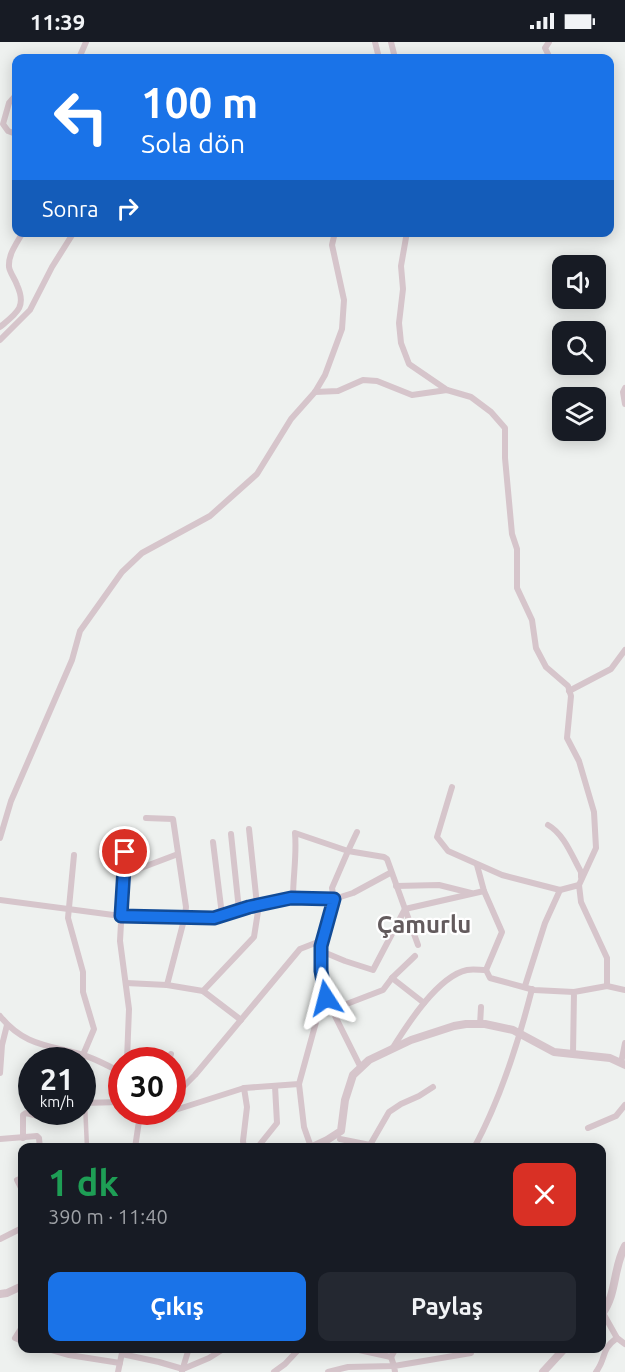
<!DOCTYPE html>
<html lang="tr">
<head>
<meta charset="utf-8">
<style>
  :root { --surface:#171b24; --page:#242831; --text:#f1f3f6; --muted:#9ea1a6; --accent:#1a73e8 }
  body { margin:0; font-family:Ubuntu,sans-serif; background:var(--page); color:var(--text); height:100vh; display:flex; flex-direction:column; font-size:22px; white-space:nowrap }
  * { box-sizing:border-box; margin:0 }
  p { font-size:20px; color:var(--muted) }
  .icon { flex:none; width:33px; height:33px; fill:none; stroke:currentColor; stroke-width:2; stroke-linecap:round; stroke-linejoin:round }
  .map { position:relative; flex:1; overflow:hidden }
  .details { position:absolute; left:18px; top:1101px; width:588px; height:210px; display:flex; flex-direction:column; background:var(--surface); border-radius:12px; box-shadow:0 3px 15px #0003 }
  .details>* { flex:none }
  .guide { position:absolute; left:12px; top:12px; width:602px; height:183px; border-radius:12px; box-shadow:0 3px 15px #0003; background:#1a73e8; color:#fff; overflow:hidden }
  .buttons { position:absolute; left:552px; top:213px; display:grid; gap:12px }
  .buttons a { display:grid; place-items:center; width:54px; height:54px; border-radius:12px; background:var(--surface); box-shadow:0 3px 15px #0003; font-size:30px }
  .speed { position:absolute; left:18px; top:1005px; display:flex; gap:12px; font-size:30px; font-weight:700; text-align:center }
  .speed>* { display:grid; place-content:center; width:78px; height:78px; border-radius:50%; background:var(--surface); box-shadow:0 3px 15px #0003; line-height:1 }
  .speed small { font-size:15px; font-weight:400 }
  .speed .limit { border:9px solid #d22; background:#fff; color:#111 }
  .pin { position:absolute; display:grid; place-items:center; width:51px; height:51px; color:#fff; margin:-26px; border:3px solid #fff; border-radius:50%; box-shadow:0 2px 6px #0007 }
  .me { position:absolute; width:66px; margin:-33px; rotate:351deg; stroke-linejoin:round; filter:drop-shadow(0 0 4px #0008) }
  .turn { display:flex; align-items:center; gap:21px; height:126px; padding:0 30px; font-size:27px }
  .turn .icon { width:78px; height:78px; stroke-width:2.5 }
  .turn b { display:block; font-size:42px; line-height:51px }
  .then { display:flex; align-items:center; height:57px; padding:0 30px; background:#0003; gap:12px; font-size:22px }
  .round { display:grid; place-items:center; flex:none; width:63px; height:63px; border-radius:12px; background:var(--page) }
  .overview { display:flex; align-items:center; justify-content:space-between; height:102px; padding:0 30px }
  h1 { font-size:36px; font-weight:700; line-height:45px; color:#1e9e55 }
  .button { display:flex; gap:12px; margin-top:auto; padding:12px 30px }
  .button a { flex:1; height:69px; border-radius:12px; background:var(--accent); color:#fff; font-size:24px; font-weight:700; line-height:69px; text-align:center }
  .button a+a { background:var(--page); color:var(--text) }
  .status { display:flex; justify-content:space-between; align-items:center; height:42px; padding:0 30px; background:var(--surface); direction:ltr }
  .status svg { height:16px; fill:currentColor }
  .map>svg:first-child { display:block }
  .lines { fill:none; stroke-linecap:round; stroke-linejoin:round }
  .pedestrian { stroke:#d6c5cb; stroke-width:4.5 }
  .minor { stroke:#d6c5cb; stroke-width:6 }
  .tertiary { stroke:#d6c5cb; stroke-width:8 }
  .route-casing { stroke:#114b97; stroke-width:15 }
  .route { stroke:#1a73e8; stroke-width:10 }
  .labels { text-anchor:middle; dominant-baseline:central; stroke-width:4.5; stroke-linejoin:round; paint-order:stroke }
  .district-label { font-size:24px; font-weight:bold; fill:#635b5d; stroke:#fff }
</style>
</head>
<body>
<div class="status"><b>11:39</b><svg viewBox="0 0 49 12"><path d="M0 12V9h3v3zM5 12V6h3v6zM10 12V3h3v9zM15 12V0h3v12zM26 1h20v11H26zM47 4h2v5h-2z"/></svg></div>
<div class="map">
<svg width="625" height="1330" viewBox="0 0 625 1330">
  <rect width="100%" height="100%" fill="#eef1ef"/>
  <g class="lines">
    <!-- pedestrian -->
    <g class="pedestrian">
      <polyline points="82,1019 83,1013"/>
      <polyline points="82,1051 85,1061 87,1106"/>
    </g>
    <!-- minor -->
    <g class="minor">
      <polyline points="375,0 379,16"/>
      <polyline points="391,0 395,16"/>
      <polyline points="549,0 545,6 550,16"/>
      <polyline points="48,16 50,16"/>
      <polyline points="79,16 86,0"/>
      <polyline points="16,53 9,61 3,82 8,89 16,92"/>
      <polyline points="407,190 401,224 403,247 399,281 401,301 409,322 447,348"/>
      <path d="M0,285c17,-14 27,-20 17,-42 -2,-6 -7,-12 -8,-18 -1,-13 8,-24 14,-35"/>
      <polyline points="0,298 30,268 52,225 74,190"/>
      <polyline points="625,346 623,350 625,362"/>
      <polyline points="315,350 338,349 363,338 377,339 412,353 447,348 471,355 491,370 505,386 505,416 512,492 517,507 517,546 532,578 536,606 546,625 568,644 571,654 567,696 579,719 594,770 596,806 579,843"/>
      <polyline points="569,649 611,627 625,608"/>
      <polyline points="452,745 437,795 448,809 502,833 560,848 579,843 581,860 607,916 607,944"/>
      <polyline points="146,776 173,777 186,865 185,874 167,943"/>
      <path d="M548,783c16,9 24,31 33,47v5"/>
      <polyline points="249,787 257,863"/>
      <polyline points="357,790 348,809 384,815 387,817 405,867 484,849 477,823"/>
      <polyline points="231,792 239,868"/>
      <polyline points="0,796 11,759 72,618 80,589 122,530 142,511 210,474 257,432 291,377 315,350 325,333 342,287 344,258 332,203 335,190"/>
      <polyline points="213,800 222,873"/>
      <polyline points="125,810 120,899 129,967 127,1018"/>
      <polyline points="74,813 68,876 83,930 83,950 94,987 83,1013"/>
      <polyline points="124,831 133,829 178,812"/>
      <polyline points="396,844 439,843 471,851"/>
      <path d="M293,856c0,-22 4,-43 2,-65l53,18 -16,37 2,11 -13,47v25l5,27 35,70"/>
      <polyline points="0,858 121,874 214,876 249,865 291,856 321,855 334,857 353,851 390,831"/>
      <polyline points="405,867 418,903"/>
      <polyline points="321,909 345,919 373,928 405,867"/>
      <polyline points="486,928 490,936 534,948 574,950"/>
      <polyline points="392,936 415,914"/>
      <polyline points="126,941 167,943 203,949 241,978"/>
      <polyline points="525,944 545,881 560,848"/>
      <polyline points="203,949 254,895 259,863"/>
      <polyline points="331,968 383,948 392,936 424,961"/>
      <path d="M0,974c24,30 49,29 83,39 13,4 26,11 39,18"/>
      <polyline points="480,983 481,965"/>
      <path d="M392,1007c15,-24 46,-73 75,-79 5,-1 13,0 19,0l16,-38 -18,-41"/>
      <polyline points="573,1012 574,950 607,944 625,948"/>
      <polyline points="169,1018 171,1012"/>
      <polyline points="621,1021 625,1001"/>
      <polyline points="0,1031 2,1003 7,983"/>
      <polyline points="299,1042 304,1085 311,1105"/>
      <polyline points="172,1056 195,1033 300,907 323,898"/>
      <polyline points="82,1061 122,1060"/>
      <polyline points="172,1069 244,1046 299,1042 324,951"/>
      <polyline points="139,1079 171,1070"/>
      <polyline points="588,1086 616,1074 625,1063"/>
      <polyline points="23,1096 23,1073 26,1071 38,1074 40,1070"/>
      <polyline points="0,1097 37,1094 39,1096 40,1106"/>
      <polyline points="340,1097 370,1103 389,1070 401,1062 419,1054 433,1045"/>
      <polyline points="135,1106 139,1079 136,1070"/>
      <polyline points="244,1106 243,1099 247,1065 244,1046"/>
      <polyline points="257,1106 277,1081 275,1044"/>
      <path d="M474,1106c27,-50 44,-104 58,-159"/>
      <polyline points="22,1136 17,1138 22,1148"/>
      <polyline points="0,1197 22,1186"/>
      <polyline points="603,1271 617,1296 625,1302"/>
      <polyline points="22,1285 15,1296 22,1299"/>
      <polyline points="45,1306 69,1313 120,1321"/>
      <polyline points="350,1306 391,1315"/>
      <polyline points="122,1312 159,1320 183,1327 209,1316 225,1306"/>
      <polyline points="391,1315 396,1306"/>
      <polyline points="182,1329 189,1306"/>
      <polyline points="118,1330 123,1306"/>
      <polyline points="274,1330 285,1322 300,1306"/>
      <polyline points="328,1330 348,1325 394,1324 391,1315"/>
      <polyline points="395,1330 394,1324 471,1311"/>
      <path d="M596,1330c11,-14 4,-22 21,-34"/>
    </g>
    <!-- tertiary -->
    <g class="tertiary">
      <polyline points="310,1106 327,1098 341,1089 345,1058 353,1033 369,1018 411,998 454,984 466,982 485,982 513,988 554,1010 610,1016 625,1023"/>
      <polyline points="0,1252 7,1251 22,1244"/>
      <path d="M602,1272c15,-20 11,-46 23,-68"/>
      <polyline points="543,1330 565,1306"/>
    </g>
  </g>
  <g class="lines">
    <defs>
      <polyline id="route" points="125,810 121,874 214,876 249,865 291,856 334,857 321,904 321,929 326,956"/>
    </defs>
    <!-- route casing -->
    <use href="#route" class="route-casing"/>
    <!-- route -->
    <use href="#route" class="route"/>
  </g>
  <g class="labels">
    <!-- district labels -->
    <g class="district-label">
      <text x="424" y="882">Çamurlu</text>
    </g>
  </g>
</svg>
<div class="buttons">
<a><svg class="icon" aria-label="sound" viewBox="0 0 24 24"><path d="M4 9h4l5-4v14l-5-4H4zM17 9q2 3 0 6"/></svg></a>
<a><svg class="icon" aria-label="search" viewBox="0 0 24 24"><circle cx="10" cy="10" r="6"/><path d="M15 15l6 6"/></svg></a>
<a><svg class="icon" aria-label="layers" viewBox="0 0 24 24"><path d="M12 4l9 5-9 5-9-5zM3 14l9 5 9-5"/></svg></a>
</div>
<div class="speed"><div>21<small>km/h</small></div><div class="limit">30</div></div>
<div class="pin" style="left:125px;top:810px;background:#d93025"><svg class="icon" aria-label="arrive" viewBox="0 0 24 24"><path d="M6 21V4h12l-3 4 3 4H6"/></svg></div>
<svg class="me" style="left:326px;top:956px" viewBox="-20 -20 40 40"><path d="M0-17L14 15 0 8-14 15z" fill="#1a73e8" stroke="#fff" stroke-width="4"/></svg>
<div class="guide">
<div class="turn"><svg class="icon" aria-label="left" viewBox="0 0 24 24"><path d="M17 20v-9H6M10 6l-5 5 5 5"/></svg><div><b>100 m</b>Sola dön</div></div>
<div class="then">Sonra<svg class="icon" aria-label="right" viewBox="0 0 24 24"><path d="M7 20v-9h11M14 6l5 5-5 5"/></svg></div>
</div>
<section class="details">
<div class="overview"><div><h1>1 dk</h1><p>390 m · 11:40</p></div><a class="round" style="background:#d93025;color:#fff"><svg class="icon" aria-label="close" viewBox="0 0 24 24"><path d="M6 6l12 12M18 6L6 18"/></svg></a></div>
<div class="button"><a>Çıkış</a><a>Paylaş</a></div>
</section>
</div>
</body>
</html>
